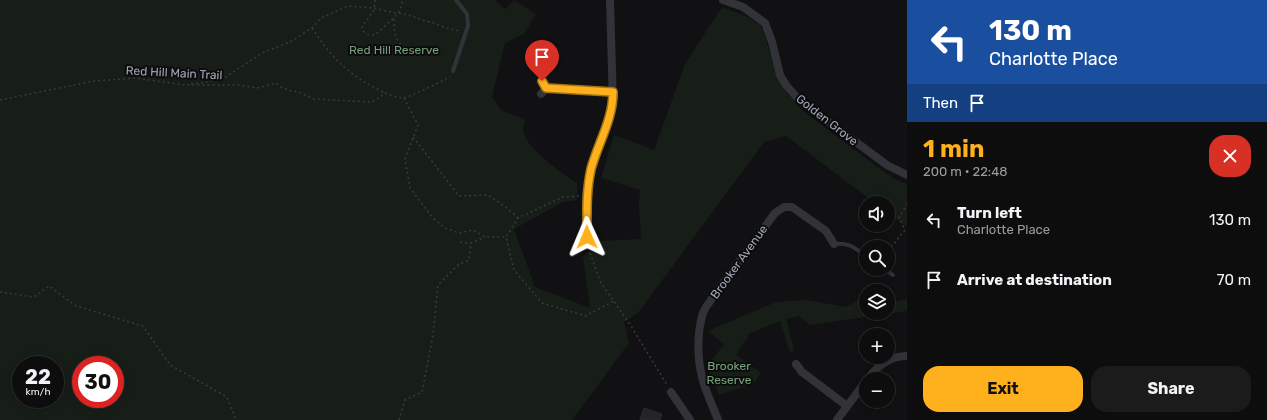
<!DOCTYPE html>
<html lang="en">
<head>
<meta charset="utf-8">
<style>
  :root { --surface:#0d0d0e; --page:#1b1b1c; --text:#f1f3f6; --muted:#9a9c9e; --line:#2d2d2e; --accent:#ffb11d }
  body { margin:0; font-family:Rubik,sans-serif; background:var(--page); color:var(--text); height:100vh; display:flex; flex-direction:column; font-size:15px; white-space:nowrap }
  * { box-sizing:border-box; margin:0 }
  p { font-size:13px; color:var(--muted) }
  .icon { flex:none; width:22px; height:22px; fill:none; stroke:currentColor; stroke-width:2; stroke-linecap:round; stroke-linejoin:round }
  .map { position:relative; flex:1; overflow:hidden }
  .drawer { display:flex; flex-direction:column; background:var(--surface); width:360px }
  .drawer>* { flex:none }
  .hud { background:#1a4fa0; color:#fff; overflow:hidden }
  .fabs { position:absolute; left:859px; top:196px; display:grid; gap:8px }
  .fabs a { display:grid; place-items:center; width:36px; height:36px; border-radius:50%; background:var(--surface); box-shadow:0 2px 10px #0003,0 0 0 1px var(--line); font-size:20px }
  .speed { position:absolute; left:12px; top:356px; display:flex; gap:8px; font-size:20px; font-weight:700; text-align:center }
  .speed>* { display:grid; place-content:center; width:52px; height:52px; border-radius:50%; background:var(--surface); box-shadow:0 2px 10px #0003,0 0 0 1px var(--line); line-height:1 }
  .speed small { font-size:10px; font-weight:400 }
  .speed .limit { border:6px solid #d22; background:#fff; color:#111 }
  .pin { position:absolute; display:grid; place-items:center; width:34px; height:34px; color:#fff; margin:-41px -17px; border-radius:50% 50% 50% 0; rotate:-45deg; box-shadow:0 0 4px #0007 }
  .pin .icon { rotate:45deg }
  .me { position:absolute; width:44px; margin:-22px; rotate:359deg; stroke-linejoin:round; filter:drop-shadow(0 0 3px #0008) }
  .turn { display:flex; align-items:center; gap:14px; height:84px; padding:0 16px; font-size:18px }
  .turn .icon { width:52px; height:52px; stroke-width:2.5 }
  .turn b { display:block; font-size:28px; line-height:34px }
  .then { display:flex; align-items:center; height:38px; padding:0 16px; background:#0003; gap:8px; font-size:15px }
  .round { display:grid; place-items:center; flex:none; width:42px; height:42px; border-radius:16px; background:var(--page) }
  .head { display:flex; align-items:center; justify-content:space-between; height:68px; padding:0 16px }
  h1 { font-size:24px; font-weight:700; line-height:30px; color:var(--accent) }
  .action { display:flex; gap:8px; margin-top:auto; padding:8px 16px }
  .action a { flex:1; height:46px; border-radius:16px; background:var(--accent); color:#111; font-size:16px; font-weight:700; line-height:46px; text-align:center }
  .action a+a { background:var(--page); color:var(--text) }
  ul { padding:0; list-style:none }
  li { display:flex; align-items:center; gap:12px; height:60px; padding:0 16px }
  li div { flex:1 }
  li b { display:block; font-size:15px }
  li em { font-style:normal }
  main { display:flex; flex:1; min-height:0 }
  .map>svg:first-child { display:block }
  .green { fill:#171e18; fill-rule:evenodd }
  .building { fill:#242427; stroke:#2b2b2f }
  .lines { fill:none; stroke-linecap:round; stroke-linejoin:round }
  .path { stroke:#383a3f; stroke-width:1.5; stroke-dasharray:2 3; stroke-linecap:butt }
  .service { stroke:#323338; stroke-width:4 }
  .minor { stroke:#323338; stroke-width:8 }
  .route-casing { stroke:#a67313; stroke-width:10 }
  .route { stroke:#ffb11d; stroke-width:7 }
  .labels { text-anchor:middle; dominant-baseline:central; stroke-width:4; stroke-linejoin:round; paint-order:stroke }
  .park-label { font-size:12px; fill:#76a279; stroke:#0c0c0e }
  .street-label { font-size:12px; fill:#a1a8b5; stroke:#0c0c0e }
</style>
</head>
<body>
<main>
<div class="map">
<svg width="907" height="420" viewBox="0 0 907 420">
  <rect width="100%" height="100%" fill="#111113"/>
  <!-- green -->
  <g class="green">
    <path d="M0,0h495l10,9 9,-9 22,14 -12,20 -19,9 -13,54 9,13 24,10c-2,5 -3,11 0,16 6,16 37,37 52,47v17l-14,2 -49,27 21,58 55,21 -7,-51 17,-16 41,-2 -2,-35 1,-14 -39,-12 13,-43 40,15 31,-86 37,-57 26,10 12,8 5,11 11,38 10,18 18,20 76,57 15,10 12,5v43l-19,-14v-10h-13l-89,-67 -22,6 -126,171 -14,9 5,21 -57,77h-572zM21,365h34v34h-34zM81,365h34v34h-34z"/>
    <polygon points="862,293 866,294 866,313 888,313 888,300 895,302 907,299 907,311 810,325 799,316 786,319 794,351 790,352 780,321 750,333 736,355 761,373 754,383 719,395 707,367 724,344 708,331 776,302 805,300 847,307 857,300"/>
  </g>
  <!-- building -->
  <polygon class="building" points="644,408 662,414 660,420 640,420"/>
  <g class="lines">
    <!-- path -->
    <g class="path">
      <path d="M375,0l-1,10 -12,17 1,4c11,9 15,1 23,-6 8,-8 16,-12 16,-25"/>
      <polyline points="399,13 412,16 422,20 434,23 446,28 460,31"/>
      <path d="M394,19c0,18 2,26 20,33"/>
      <path d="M312,28c21,32 38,48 73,65"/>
      <polyline points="191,84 221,80 262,53 292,41 313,27 321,18 348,6 374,8 399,14"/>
      <polyline points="404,98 418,125 405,159 410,188 433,218 445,228 459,233 473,230 485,237 506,237"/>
      <path d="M0,100l94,-19 42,-3 49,7h55l17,3 19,-5 5,4 10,4 8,1 15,7 57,3 8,-4 6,-5c6,2 12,5 19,5 5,-1 42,-18 46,-22"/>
      <polyline points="413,137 459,196 488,195 507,208 518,218"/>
      <polyline points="579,196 563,197 518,218 506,237 514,270 542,303 585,316 614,301"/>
      <polyline points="460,242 471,243"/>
      <polyline points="888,251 905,230 899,218 907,204"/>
      <polyline points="590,253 601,283 631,326 667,385"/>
      <polyline points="0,292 34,297 49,286 76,306 143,326 170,365 227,397 236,420"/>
      <polyline points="399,420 405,400 422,392 433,335 438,285 458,265 469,260 471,243 485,237"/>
    </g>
    <!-- service -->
    <g class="service">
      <polyline points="453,71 468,26 467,14 456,0"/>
      <path d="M834,244c17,-1 19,3 32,12"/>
      <polyline points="884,269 893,275"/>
    </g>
    <!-- minor -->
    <g class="minor">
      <polyline points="723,0 743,7 765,23 772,42 780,75 786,85 799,100 887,165 907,175"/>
      <polyline points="541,94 547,88 613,92"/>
      <polyline points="587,246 586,195 592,169 613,105 610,0"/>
      <polyline points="796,364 802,372 847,406"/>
      <path d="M868,379c9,-13 22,-23 39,-23"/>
      <polyline points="671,392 690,420"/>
      <path d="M718,420c-5,-14 -13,-29 -16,-43 -5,-20 -5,-45 1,-64 2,-6 7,-11 10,-16l62,-84 9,-6h8l34,24 8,13"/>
      <polyline points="837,420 866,381"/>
    </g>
  </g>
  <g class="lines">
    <defs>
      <path id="route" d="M542,81l4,7 67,4c0,28 -15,51 -22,77 -5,23 -4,45 -4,68"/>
    </defs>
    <!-- route casing -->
    <use href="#route" class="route-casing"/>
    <!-- route -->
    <use href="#route" class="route"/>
  </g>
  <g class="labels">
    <!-- park labels -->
    <g class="park-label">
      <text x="394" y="50">Red Hill Reserve</text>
      <text x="729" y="366">Brooker<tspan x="729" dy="14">Reserve</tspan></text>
    </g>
    <!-- street labels -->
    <g class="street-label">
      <text transform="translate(174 73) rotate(3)">Red Hill Main Trail</text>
      <text transform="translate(827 120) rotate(38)">Golden Grove</text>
      <text transform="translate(739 262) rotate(-54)">Brooker Avenue</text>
    </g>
  </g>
</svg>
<div class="fabs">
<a><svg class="icon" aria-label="sound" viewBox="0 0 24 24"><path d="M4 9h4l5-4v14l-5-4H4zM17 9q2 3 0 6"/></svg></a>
<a><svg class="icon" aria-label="search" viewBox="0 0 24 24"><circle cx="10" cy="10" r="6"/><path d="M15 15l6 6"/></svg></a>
<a><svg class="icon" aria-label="layers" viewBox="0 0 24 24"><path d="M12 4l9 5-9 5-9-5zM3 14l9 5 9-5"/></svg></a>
<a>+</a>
<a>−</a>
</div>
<div class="speed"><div>22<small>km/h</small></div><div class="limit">30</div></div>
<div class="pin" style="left:542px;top:81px;background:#d93025"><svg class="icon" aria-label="arrive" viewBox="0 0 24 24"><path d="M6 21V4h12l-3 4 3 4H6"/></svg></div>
<svg class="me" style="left:587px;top:237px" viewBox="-20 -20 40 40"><path d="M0-17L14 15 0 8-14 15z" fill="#ffb11d" stroke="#fff" stroke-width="4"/></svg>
</div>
<section class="drawer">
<div class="hud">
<div class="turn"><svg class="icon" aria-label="left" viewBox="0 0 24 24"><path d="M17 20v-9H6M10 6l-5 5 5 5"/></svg><div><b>130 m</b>Charlotte Place</div></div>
<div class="then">Then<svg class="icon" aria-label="arrive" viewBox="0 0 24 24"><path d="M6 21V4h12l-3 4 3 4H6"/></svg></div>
</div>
<div class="head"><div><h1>1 min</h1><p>200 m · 22:48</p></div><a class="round" style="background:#d93025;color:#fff"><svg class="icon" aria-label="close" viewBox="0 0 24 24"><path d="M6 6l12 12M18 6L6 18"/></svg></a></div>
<ul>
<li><svg class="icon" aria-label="left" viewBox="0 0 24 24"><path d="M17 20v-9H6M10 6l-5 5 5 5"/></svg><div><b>Turn left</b><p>Charlotte Place</p></div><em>130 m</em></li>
<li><svg class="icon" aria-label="arrive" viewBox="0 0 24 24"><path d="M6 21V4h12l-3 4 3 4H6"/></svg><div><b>Arrive at destination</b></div><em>70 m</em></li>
</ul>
<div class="action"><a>Exit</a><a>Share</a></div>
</section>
</main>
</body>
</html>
